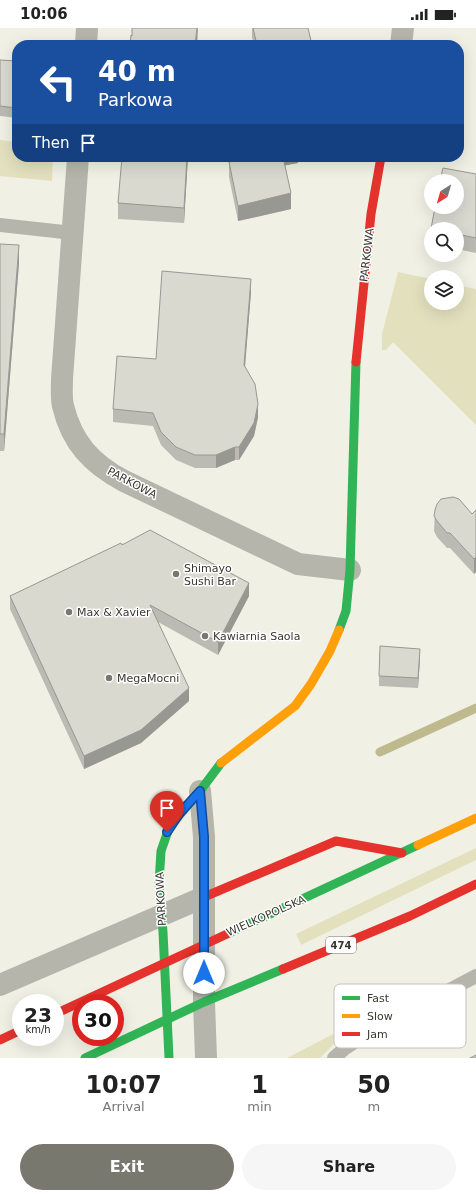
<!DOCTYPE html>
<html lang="en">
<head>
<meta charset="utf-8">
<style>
  :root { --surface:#fff; --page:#f6f6f6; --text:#222; --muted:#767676; --accent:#79786f }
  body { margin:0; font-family:"DejaVu Sans",sans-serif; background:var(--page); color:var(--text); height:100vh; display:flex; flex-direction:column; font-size:15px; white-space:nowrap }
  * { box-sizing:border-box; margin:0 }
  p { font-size:13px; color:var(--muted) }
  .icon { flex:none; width:22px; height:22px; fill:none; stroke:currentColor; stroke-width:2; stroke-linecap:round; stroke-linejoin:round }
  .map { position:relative; height:1030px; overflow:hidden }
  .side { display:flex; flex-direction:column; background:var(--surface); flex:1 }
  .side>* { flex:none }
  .guide { position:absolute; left:12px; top:12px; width:452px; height:122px; border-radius:16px; box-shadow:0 4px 16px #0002; background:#1a4fa0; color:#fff; overflow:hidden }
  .needle { width:26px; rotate:217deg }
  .tools { position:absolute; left:424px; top:146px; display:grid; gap:8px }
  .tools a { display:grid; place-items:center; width:40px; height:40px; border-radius:50%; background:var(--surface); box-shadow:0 4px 16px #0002; font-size:20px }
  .speed { position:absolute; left:12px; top:966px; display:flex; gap:8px; font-size:20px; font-weight:700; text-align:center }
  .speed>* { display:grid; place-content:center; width:52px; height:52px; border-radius:50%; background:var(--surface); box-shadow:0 4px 16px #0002; line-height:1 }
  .speed small { font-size:10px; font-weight:400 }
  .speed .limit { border:6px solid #d22; background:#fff; color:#111 }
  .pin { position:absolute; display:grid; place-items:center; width:34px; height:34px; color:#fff; margin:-41px -17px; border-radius:50% 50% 50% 0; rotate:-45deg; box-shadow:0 0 4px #0007 }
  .pin .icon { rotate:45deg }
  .me { position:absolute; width:44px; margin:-22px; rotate:0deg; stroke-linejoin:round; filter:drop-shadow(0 0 3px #0008) }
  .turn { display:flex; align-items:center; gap:14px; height:84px; padding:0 20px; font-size:18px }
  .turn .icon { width:52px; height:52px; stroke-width:2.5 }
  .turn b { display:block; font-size:28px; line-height:34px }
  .then { display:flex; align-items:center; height:38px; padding:0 20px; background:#0003; gap:8px; font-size:15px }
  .eta { display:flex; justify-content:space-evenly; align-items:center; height:68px; text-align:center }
  .eta b { font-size:24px; font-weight:800; line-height:28px }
  .button { display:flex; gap:8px; margin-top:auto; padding:8px 20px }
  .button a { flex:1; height:46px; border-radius:24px; background:var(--accent); color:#fff; font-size:16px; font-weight:800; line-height:46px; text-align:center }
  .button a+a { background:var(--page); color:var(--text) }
  .status { display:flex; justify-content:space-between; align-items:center; height:28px; padding:0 20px; background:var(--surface); direction:ltr }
  .status svg { height:11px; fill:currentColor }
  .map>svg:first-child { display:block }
  .green { fill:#e3e0be }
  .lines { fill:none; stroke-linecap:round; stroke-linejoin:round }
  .stream { stroke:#bfb98e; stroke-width:9 }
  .lane { stroke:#b6b5ac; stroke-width:14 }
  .street { stroke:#b6b5ac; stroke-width:22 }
  .fast { stroke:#30b455; stroke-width:9 }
  .slow { stroke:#ff9f0a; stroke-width:9 }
  .jam { stroke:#e5322d; stroke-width:9 }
  .wall { fill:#bbbbb3 }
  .shaded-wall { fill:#989892 }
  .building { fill:#d9d9d0; stroke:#989892 }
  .route-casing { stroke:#114b97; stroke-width:10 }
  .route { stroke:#1a73e8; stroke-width:7 }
  .poi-dot { fill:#79786f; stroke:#fff; stroke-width:1.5 }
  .labels { text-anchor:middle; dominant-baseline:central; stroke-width:3; stroke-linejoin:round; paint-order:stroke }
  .shield { fill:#fff; stroke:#74736d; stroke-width:1 }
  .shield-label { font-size:10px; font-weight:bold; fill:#38372f }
  .street-label { font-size:11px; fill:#38372f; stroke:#fff }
  .poi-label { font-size:11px; fill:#38372f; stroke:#fff; text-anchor:start }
  .key { fill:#fff; stroke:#c3c3c1; stroke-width:1 }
  .key-label { font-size:11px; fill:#38372f }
</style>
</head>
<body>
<div class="status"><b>10:06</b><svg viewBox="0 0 49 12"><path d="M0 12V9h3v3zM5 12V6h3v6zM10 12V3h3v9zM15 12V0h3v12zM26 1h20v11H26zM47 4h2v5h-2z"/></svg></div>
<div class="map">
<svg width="476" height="1030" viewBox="0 0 476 1030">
  <rect width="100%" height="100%" fill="#f1f0e5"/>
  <!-- green -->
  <g class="green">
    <polygon points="0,112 17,114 17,129 53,129 52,153 0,148"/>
    <polygon points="398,244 431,251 431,275 457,275 457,257 476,261 476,397 393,314 386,322 382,322 382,306"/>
    <polygon points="476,820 476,832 301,917 296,906"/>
    <polygon points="341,1002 343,1007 320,1030 287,1030"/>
  </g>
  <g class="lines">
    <!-- stream -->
    <polyline class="stream" points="380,724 476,680"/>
    <!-- lane -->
    <g class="lane">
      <polyline points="0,197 73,205"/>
      <polyline points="334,1030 344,1021 364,1008 476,948"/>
    </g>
    <!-- street -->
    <g class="street">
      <polyline points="86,17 87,0"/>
      <polyline points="401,17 403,0"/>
      <path d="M78,129l-16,222c0,8 -1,19 1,27 9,37 29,58 61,75l174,83 52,6"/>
      <polyline points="200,763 204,809 204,974 206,1030"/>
      <polyline points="0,957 204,869"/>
    </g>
    <!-- fast -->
    <g class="fast">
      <polyline points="339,602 346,583 350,542 356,334"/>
      <polyline points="227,906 418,817"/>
      <polyline points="85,1030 204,974 283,941"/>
      <polyline points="169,1030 163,904 159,855 161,823 168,803 175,792 200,763 221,735"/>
    </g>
    <!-- slow -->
    <g class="slow">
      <polyline points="221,735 295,678 311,656 330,623 339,602"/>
      <polyline points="418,817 476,790"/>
    </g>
    <!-- jam -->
    <g class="jam">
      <polyline points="356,334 371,186 381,129"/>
      <polyline points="204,869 336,813 402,825"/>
      <polyline points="283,941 410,888 476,856"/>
      <polyline points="55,986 227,906"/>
      <polyline points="0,1012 21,1002"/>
    </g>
  </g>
  <!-- wall -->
  <g class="wall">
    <polygon points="252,0 308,0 312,17 254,17 252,9"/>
    <polygon points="0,32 17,33 17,90 0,88"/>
    <polygon points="188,129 184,195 118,191 118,175"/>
    <polygon points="238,129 298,129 298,135 285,137 291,181 238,193 229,149 229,134 238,132"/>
    <polygon points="476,146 476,225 457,221 457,201"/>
    <polygon points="0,216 19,235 4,423 0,423"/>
    <polygon points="251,264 245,339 258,389 254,408 239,432 235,432 216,440 195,440 176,432 161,417 153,398 113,394 113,381 156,331"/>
    <polygon points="435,482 472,486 476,482 476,544 474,546 450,520 447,520 437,509 434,503"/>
    <polygon points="122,517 249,568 218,627 158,594 189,673 141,715 84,741 10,581 10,568"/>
    <polygon points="420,630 418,660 379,658 379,648"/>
  </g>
  <!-- shaded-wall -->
  <g class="shaded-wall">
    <polygon points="197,0 198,0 197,17 195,17"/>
    <polygon points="187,129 188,129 184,195 184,180"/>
    <polygon points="282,129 298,129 298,135 282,138"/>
    <polygon points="291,165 291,181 238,193 238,178"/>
    <polygon points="19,217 19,235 4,423 4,406"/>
    <polygon points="251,251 251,264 244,350 244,337"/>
    <polygon points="258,376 258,389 254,408 239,432 239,419"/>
    <polygon points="235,419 235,432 216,440 216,427"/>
    <polygon points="476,529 476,544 474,546 474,531"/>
    <polygon points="249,555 249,568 218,627 218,614"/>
    <polygon points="420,621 420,630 418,660 418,650"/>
    <polygon points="189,660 189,673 141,715 84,741 84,728"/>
  </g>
  <!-- building -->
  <g class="building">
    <polygon points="132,0 197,0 195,17 130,17 131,7 132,8"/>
    <polygon points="253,0 308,0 312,17 257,17"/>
    <polygon points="0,32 17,33 17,80 0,78"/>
    <polygon points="122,129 187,129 184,180 118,175"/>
    <polygon points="240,129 283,129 291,165 238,178 229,134 241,131"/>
    <polygon points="443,140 476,146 476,210 457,206 457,201 431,201 435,179 457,179 457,153 440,153"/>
    <polygon points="0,216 19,217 4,406 0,406"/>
    <polygon points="162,243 251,251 244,337 255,356 258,376 254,395 239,419 235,419 216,427 195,427 176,419 161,404 153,385 113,381 117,328 156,331"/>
    <polygon points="453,469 459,471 472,486 476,482 476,529 474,531 450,505 447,505 437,493 434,488 435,482 437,476 441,471"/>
    <polygon points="150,502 249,555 218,614 150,577 189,660 141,702 84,728 10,568 121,515 122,517"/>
    <polygon points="380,618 420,621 418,650 379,648"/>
    <polygon points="476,1027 476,1030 470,1030"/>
  </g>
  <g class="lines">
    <defs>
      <polyline id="route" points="167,804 179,786 200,763 204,809 204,945"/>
    </defs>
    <!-- route casing -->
    <use href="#route" class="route-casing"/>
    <!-- route -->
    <use href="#route" class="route"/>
  </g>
  <!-- markers -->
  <g class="poi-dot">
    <circle cx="176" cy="546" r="4"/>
    <circle cx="69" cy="584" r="4"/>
    <circle cx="205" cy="608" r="4"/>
    <circle cx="109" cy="650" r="4"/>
  </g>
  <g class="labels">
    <!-- shield labels -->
    <rect class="shield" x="326" y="909" width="30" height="16" rx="3"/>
    <g class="shield-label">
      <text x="341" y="917">474</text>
    </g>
    <!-- street labels -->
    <g class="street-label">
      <text transform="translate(367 227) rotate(-83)">PARKOWA</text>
      <text transform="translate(132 455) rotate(28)">PARKOWA</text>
      <text transform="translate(161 871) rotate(-93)">PARKOWA</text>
      <text transform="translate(266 888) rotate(-24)">WIELKOPOLSKA</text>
    </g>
    <!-- poi labels -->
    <g class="poi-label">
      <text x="184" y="540">Shimayo<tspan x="184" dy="13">Sushi Bar</tspan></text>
      <text x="77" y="584">Max &amp; Xavier</text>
      <text x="213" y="608">Kawiarnia Saola</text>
      <text x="117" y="650">MegaMocni</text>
    </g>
  </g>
  <!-- legend -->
  <rect x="334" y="956" width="132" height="64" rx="6" class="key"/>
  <rect x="342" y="968" width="18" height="4" fill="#30b455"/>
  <rect x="342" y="986" width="18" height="4" fill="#ff9f0a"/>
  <rect x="342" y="1004" width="18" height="4" fill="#e5322d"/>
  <g class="key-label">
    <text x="367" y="974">Fast</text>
    <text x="367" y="992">Slow</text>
    <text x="367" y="1010">Jam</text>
  </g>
</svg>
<div class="tools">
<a><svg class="needle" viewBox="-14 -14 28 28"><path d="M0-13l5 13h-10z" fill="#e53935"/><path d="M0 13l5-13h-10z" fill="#767676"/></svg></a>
<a><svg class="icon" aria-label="search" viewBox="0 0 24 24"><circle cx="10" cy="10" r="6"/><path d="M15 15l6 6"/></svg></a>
<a><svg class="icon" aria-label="layers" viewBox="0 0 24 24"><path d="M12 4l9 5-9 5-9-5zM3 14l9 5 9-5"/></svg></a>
</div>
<div class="speed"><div>23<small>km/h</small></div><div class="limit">30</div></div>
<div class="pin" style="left:167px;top:804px;background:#d93025"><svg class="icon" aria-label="arrive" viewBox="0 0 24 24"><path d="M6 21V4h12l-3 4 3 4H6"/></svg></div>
<svg class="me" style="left:204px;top:945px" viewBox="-20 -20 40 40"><circle r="19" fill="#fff"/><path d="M0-13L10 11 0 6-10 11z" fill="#1a73e8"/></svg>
<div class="guide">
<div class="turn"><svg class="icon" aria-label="left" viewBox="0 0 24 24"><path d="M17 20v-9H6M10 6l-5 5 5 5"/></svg><div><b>40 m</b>Parkowa</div></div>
<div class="then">Then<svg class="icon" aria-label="arrive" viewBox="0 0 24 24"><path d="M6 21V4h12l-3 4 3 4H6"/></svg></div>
</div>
</div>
<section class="side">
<div class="eta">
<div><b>10:07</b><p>Arrival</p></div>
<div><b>1</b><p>min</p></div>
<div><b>50</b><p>m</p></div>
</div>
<div class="button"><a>Exit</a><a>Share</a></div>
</section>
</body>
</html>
